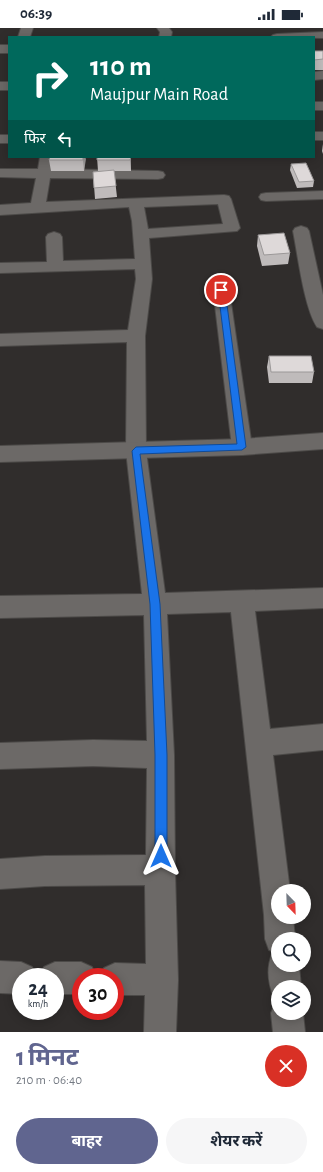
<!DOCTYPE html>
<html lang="hi">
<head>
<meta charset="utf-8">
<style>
  :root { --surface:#fff; --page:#f6f6f7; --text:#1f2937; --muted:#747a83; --accent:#60658f }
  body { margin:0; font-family:"Alegreya Sans","Noto Sans Devanagari",sans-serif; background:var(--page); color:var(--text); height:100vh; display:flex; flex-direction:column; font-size:15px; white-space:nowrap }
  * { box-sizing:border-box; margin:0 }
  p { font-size:13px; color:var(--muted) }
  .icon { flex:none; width:22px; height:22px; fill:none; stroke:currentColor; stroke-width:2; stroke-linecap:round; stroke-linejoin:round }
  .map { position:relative; height:1004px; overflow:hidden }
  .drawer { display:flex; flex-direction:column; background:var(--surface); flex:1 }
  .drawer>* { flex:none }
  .hud { position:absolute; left:8px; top:8px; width:307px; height:122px; border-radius:0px; box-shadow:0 2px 10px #0003; background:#00695c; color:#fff; overflow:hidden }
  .needle { width:26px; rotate:157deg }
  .fabs { position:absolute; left:271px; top:856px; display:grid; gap:8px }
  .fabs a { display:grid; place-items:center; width:40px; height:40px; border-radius:50%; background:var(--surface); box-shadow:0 2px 10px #0003; font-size:20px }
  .speed { position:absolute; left:12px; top:940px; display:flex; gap:8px; font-size:20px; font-weight:700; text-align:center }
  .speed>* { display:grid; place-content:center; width:52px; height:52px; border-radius:50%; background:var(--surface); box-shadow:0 2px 10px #0003; line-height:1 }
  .speed small { font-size:10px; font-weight:400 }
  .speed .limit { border:6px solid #d22; background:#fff; color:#111 }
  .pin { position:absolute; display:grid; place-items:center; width:34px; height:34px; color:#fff; margin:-17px; border:2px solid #fff; border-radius:50%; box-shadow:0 1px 4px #0007 }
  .me { position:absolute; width:44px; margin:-22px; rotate:0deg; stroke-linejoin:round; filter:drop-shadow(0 0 3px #0008) }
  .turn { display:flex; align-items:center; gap:14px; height:84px; padding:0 16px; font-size:18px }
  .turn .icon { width:52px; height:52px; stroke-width:2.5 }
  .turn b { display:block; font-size:28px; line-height:34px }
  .then { display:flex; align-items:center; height:38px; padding:0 16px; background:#0003; gap:8px; font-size:15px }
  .round { display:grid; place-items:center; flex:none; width:42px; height:42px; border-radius:21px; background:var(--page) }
  .head { display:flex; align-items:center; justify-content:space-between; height:68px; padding:0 16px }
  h1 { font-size:24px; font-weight:700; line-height:30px; color:var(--accent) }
  .button { display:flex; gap:8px; margin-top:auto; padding:8px 16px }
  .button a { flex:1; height:46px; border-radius:24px; background:var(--accent); color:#fff; font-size:16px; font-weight:700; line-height:46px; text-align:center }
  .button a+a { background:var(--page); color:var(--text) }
  .status { display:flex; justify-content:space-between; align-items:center; height:28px; padding:0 20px; background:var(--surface); direction:ltr }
  .status svg { height:11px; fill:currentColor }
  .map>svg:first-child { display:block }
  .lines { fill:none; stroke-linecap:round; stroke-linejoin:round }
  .minor-casing { stroke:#4c4a48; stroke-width:2 }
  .tertiary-casing { stroke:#4c4a48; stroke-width:2 }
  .minor { fill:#6c6967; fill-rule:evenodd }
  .tertiary { fill:#6c6967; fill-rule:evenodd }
  .wall { fill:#bfbbbb }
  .shaded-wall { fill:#9b9898 }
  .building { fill:#ded9d9; stroke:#9b9898 }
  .route { fill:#1a73e8; stroke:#114b97 }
</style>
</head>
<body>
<div class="status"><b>06:39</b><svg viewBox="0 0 49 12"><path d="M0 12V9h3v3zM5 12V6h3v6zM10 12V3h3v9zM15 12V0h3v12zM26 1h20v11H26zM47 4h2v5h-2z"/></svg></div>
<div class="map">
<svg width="323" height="1004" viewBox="0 0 323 1004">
  <rect width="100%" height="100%" fill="#302d2c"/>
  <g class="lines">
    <defs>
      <g id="minor">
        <polygon points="21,0 33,0 30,9 18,9"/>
        <polygon points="157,0 169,0 172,4 171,9 159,9 160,4"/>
        <polygon points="323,4 323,10 271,9 273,7 277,6"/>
        <rect x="0" y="17" width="9" height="8"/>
        <polygon points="323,43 323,51 314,52 314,44"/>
        <rect x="0" y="54" width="9" height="8"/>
        <rect x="314" y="74" width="9" height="8"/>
        <rect x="314" y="104" width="9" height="8"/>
        <rect x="0" y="107" width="9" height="8"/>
        <path d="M40,129h14l-2,12 106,2 5,1 2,3 -2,3 -5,1 -108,-1 -4,24 178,-7 5,1 2,3 9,29 -3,3 -88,7 3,41 -7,57 1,115 19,142 158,-5v20l-68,3 15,118 53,-5v26l-50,5 17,136h-12v26h15l2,22h-17v26h21l2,22h-23v13l-4,-2c-6,-15 -8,-29 -2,-44l3,-2 -6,-2 -4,-11 -1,-24 -33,-303 -64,2 7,141 1,115 3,110 -2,52h-32l1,-37h-30v-18h-15l4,-9 11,-5 31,1 -1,-79 -100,1 -45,3v-30l45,-3 101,-1 1,-87 -54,-2 -93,3v-26l93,-3 54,1 -3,-126 -144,3v-22l142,-2 -16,-143 1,-109 -127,4v-12l128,-4 8,-51 -1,-10 -135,4v-10l47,-1 -1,-25 2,-3 6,-2 6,2 2,3 1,24 72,-2 -3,-38 -3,-14 -129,8v-10l31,-2 5,-25 -36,-1v-8h38zM218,176l5,20 -75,5 -4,-22z"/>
        <polygon points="323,163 323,171 266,173 261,172 259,169 261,166 266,165"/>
        <path d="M301,198l6,2 2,3 14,64v34l-6,-2c-13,-20 -19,-71 -24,-96l2,-3z"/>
        <polygon points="221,256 227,257 229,261 252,419 249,424 242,427 235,424 232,419 213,261 215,257"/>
        <polygon points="0,933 21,934 32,939 36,949 21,949 21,966 0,965"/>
        <polygon points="55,934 81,934 92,939 96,949 81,949 81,966 55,966 55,949 40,949 44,939"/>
        <polygon points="278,973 278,985 303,985 305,1004 273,1004 271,985 276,974"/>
      </g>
      <polygon id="tertiary" points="323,405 323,421 242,427 0,434 0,418 242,411"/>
    </defs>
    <!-- minor casing -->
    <use href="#minor" class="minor-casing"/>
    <!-- tertiary casing -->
    <use href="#tertiary" class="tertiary-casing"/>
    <!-- minor -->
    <use href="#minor" class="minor"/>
    <!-- tertiary -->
    <use href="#tertiary" class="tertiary"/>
  </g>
  <!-- wall -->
  <g class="wall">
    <rect x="314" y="23" width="9" height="19"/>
    <polygon points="323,116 323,126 322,123"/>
    <polygon points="50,129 91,129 90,130 85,130 84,143 51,143 49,132"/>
    <polygon points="97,129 131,129 131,143 114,143 117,169 95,171 93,144 105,143 98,143"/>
    <polygon points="291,136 314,153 313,159 297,160 290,142"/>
    <polygon points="258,207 290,225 288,236 262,238 257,218"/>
    <polygon points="269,328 314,344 312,355 269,355 267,339"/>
  </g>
  <!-- shaded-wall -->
  <g class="shaded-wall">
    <polygon points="83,129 85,129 86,131 84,143 83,132"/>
    <polygon points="131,129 131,143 130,132"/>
  </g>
  <!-- building -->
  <g class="building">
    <polygon points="314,23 323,23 323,31 314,32"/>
    <polygon points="50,129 83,129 83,132 49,132"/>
    <polygon points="97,129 131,129 130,132 97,132"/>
    <polygon points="306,135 314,153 299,154 291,136"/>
    <polygon points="114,142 116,158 94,160 93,144"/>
    <polygon points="284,205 290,225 264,227 258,207"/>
    <polygon points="269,328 311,328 314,344 271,344"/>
  </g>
  <!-- route -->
  <polygon class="route" points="221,259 225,262 246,419 242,422 140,426 160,576 167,727 167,828 165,832 161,834 156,832 155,828 155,727 150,576 132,423 136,419 237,416 218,262"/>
</svg>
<div class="fabs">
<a><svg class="needle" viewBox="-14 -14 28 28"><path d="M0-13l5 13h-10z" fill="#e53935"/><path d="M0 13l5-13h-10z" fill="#747a83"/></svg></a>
<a><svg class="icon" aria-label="search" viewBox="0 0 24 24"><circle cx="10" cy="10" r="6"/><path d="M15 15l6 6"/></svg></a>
<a><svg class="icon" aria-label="layers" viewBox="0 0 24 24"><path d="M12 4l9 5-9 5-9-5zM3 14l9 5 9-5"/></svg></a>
</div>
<div class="speed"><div>24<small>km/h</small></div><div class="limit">30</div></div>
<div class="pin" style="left:221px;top:262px;background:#d93025"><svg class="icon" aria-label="arrive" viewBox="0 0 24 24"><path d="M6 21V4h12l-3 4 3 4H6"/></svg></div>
<svg class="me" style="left:161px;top:828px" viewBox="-20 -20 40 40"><path d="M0-17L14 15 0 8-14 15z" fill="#1a73e8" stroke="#fff" stroke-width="4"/></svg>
<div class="hud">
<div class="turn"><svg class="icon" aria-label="right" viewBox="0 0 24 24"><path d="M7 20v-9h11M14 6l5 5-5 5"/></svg><div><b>110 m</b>Maujpur Main Road</div></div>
<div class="then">फिर<svg class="icon" aria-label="left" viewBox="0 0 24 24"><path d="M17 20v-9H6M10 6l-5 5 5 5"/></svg></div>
</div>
</div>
<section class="drawer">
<div class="head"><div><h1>1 मिनट</h1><p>210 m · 06:40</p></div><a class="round" style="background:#d93025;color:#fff"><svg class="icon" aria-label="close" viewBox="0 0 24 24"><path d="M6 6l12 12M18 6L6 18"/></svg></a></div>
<div class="button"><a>बाहर</a><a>शेयर करें</a></div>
</section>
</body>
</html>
